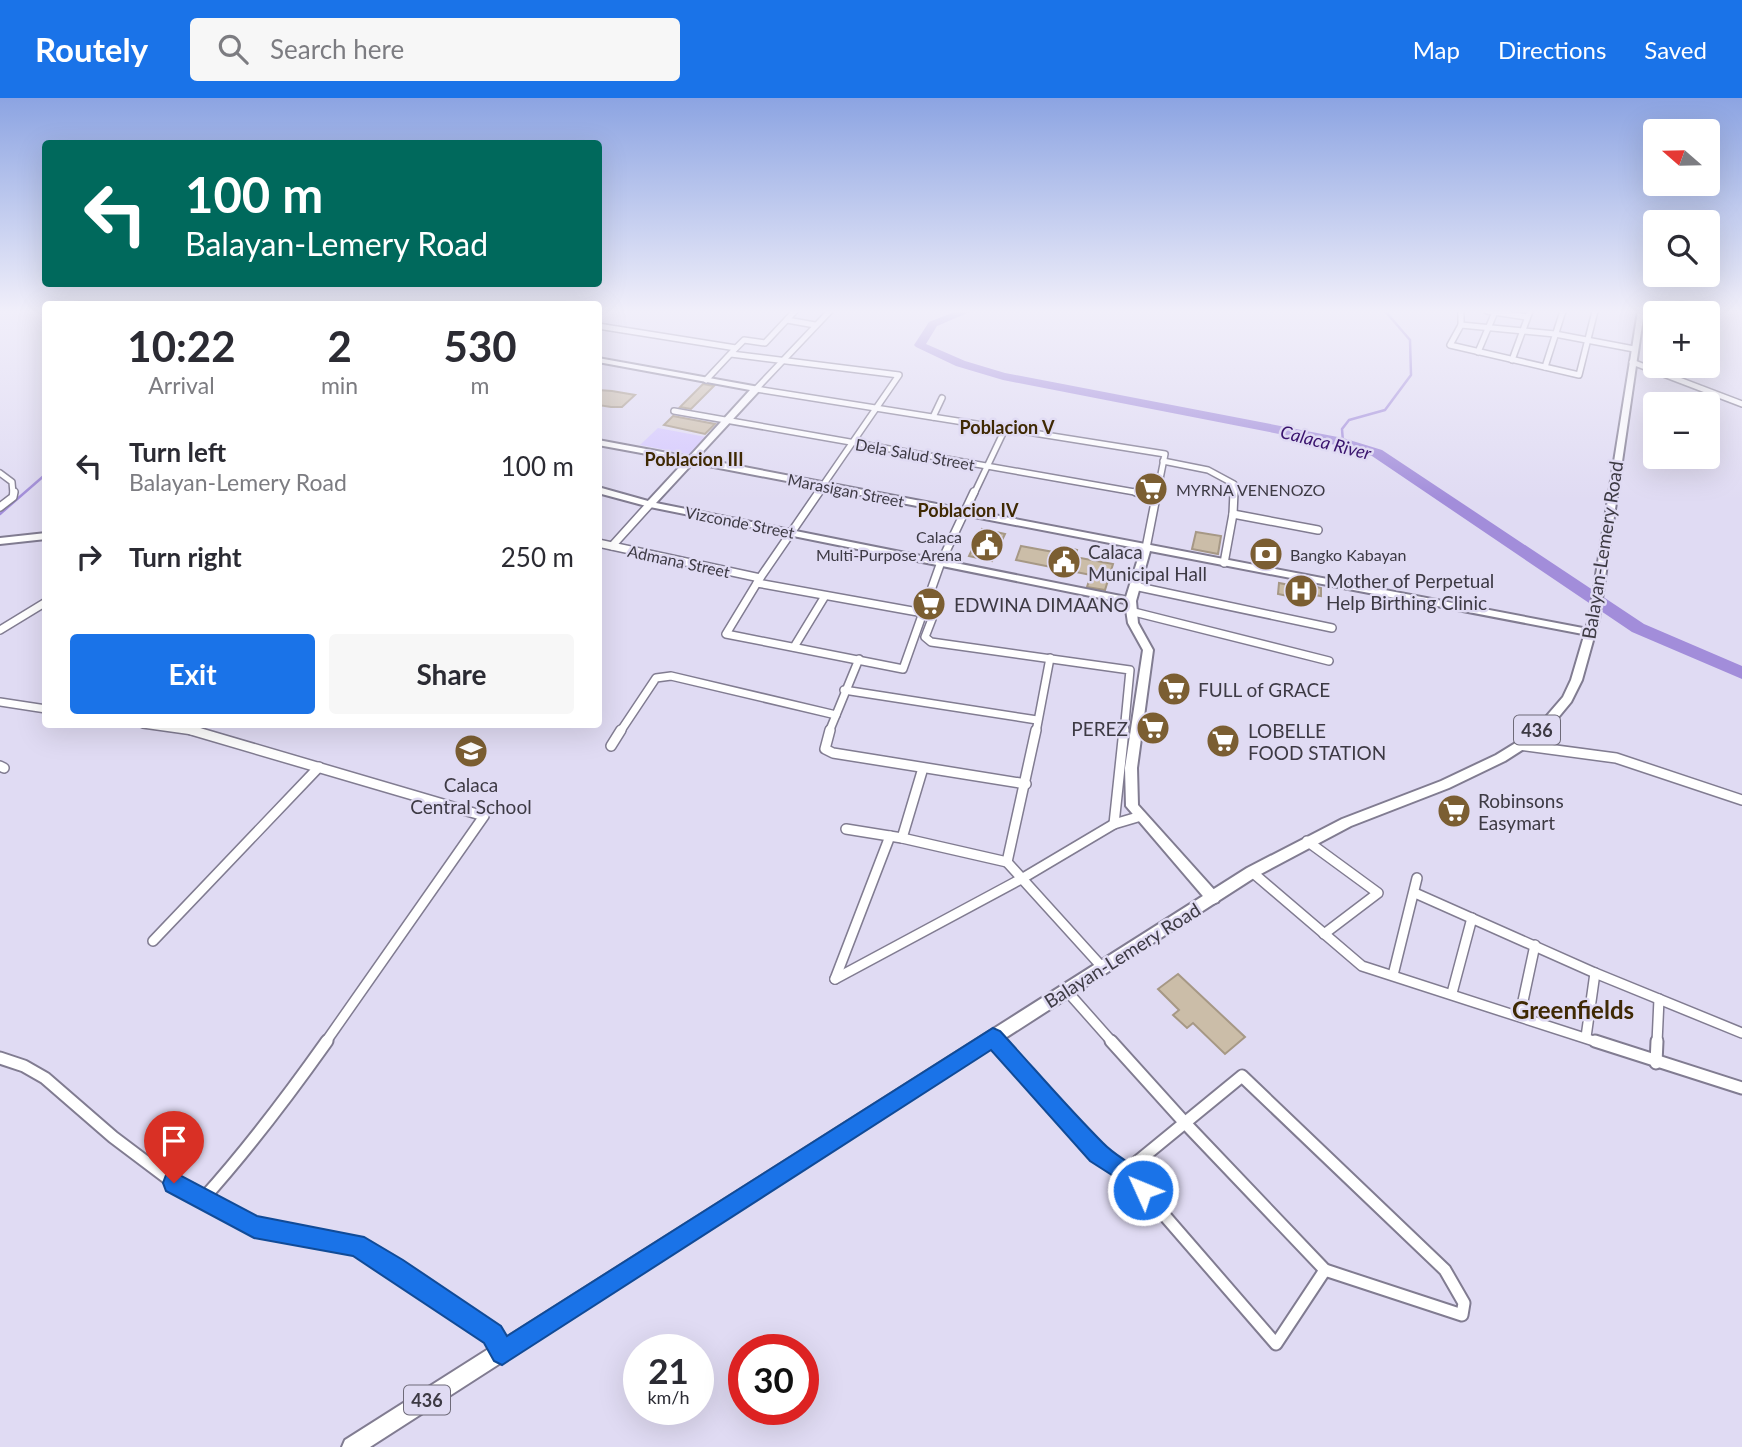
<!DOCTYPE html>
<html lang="en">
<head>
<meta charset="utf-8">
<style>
  :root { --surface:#fff; --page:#f7f7f7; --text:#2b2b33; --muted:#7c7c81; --accent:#1a73e8 }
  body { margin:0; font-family:Lato,sans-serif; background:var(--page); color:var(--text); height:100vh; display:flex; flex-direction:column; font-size:26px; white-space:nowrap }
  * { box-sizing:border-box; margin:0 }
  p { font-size:23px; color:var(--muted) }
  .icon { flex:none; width:38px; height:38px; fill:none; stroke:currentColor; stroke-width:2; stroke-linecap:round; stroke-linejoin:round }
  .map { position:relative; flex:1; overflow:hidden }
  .drawer { position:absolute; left:42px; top:203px; width:560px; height:427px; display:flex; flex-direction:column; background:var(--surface); border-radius:7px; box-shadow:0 7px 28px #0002 }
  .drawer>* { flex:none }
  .hud { position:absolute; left:42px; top:42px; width:560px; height:147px; border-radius:7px; box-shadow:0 7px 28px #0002; background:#00695c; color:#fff; overflow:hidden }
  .needle { width:46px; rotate:290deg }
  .tools { position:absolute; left:1643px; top:21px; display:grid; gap:14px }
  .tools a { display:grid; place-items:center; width:77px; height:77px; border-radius:7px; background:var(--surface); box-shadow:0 7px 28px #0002; font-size:35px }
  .speed { position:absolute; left:623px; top:1236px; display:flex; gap:14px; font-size:35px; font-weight:700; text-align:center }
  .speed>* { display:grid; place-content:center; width:91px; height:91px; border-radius:50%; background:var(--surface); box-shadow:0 7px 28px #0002; line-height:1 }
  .speed small { font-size:18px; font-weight:400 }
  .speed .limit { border:10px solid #d22; background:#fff; color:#111 }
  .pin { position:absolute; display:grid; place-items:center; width:60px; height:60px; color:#fff; margin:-72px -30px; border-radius:50% 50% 50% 0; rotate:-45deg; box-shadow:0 0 7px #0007 }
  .pin .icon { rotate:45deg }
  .me { position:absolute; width:77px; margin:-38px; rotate:314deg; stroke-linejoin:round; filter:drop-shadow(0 0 5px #0008) }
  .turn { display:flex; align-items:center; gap:24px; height:147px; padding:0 28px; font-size:32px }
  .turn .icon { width:91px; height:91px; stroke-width:2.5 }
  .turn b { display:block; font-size:49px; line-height:60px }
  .eta { display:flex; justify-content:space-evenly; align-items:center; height:119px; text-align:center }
  .eta b { font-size:42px; font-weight:700; line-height:49px }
  .primary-button { display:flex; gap:14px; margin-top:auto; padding:14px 28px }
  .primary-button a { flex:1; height:80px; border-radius:7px; background:var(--accent); color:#fff; font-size:28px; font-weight:700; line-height:80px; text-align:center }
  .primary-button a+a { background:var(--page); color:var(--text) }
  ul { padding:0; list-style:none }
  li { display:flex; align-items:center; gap:21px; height:91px; padding:0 28px }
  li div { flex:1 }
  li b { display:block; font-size:26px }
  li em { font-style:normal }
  header { display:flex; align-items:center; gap:42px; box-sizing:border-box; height:98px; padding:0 35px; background:var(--accent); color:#fff }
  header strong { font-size:33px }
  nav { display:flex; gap:38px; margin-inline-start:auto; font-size:24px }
  .search { width:490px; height:63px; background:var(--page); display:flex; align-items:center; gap:18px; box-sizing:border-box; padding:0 24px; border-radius:7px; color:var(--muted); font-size:26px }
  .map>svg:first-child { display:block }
  .green { fill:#d4c7fe }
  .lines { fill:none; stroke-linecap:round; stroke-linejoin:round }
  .stream { stroke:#a28dda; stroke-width:2.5 }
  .river { fill:#a28dda; fill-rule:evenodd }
  .building { fill:#cbbda8; stroke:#a69885; stroke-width:2 }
  .street-far3-casing { stroke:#817c91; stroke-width:8 }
  .street-far2-casing { stroke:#817c91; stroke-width:10 }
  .street-far1-casing { stroke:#817c91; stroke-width:12 }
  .street-casing { stroke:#817c91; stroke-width:15 }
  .secondary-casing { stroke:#817c91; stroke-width:4 }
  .primary-casing { stroke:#817c91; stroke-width:4 }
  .street-far3 { stroke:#fff; stroke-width:5 }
  .street-far2 { stroke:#fff; stroke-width:7 }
  .street-far1 { stroke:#fff; stroke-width:9 }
  .street { stroke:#fff; stroke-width:11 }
  .secondary { fill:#fff; fill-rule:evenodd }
  .primary { fill:#fff; fill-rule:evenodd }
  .route { fill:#1a73e8; stroke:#114b97; stroke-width:2 }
  .labels { text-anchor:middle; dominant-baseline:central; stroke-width:5; stroke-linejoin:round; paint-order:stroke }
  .far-street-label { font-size:16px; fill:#3d3a44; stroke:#e0dbf3 }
  .far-poi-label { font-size:16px; fill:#3d3a44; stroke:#e0dbf3; text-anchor:start }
  .far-neighbourhood-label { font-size:18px; font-weight:bold; fill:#3f2903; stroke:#e0dbf3 }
  .far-water-label { font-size:18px; font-style:italic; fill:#39136d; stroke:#e0dbf3 }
  .shield { fill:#e0dbf3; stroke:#6e6a78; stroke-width:2 }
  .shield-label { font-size:18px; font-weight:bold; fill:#3d3a44 }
  .street-label { font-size:19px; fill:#3d3a44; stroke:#e0dbf3 }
  .poi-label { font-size:19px; fill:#3d3a44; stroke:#e0dbf3; text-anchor:start }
  .near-neighbourhood-label { font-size:24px; font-weight:bold; fill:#3f2903; stroke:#e0dbf3 }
</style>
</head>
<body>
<header>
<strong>Routely</strong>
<div class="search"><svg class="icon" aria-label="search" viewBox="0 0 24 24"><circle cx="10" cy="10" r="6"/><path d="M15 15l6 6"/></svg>Search here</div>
<nav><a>Map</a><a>Directions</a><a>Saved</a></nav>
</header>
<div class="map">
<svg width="1742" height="1349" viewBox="0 0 1742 1349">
  <rect width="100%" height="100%" fill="#e0dbf3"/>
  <!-- green -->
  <polygon class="green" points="658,330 706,339 691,355 687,356 640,347"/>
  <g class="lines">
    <!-- stream -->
    <g class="stream">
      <polyline points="1343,344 1342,331 1349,322 1385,312 1411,277 1410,242 1385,213"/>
      <polyline points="0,416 46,376"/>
    </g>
    <!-- river -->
    <polygon class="river" points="957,213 972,213 937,228 926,246 965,263 1005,275 1343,340 1382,352 1644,526 1742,568 1742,581 1632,534 1372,358 1341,348 1003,282 956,268 916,249 914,247 929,224"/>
  </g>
  <!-- building -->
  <g class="building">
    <polygon points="703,286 714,288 691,311 680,309"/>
    <polygon points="598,292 612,293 635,297 622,309 611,309 598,307"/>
    <polygon points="673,318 715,326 705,336 664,327"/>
    <polygon points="982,431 1005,436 992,463 969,458"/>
    <polygon points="1196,434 1221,438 1218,456 1192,451"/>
    <polygon points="1021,448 1059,455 1061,448 1077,452 1075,459 1113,466 1105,492 1087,489 1091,477 1016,462"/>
    <polygon points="1296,484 1321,490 1321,498 1307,496 1307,502 1278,496 1279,485 1295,488"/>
    <polygon points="1178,876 1245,939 1225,956 1193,925 1187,930 1173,917 1179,912 1158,891"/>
  </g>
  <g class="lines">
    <defs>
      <g id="street-far3">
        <polyline points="1461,213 1461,227 1450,247 1579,277 1595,213"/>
        <polyline points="1487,213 1527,219"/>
        <polyline points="787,222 815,227"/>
        <polyline points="1461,227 1555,236 1634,251"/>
        <polyline points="598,228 736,250 744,242 765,245 795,213"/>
        <polyline points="1478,254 1495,214"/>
        <polyline points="731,256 899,277 817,396"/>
        <polyline points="1512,262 1530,213"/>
        <polyline points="1632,264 1742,306"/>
        <polyline points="1545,269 1563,213"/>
        <polyline points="706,282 735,251"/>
        <polyline points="756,291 1165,356 1157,396"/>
        <polyline points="756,291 830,213"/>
        <polyline points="674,313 1146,396"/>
        <polyline points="933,319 942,300"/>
        <polyline points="1163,363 1208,372 1234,386 1234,396"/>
        <polyline points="0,375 12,384 13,396"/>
        <polyline points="974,396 1005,331"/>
      </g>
      <g id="street-far2">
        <polyline points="819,394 760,480 726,536 903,571 941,464 974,394"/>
        <polyline points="1136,394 1156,398"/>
        <polyline points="0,409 13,399 14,394"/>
        <polyline points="1233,416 1234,394"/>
        <polyline points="598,445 760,480"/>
        <polyline points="612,448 650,406"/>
        <polyline points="1146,450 1157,394"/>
        <polyline points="1224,465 1233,416 1318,432"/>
        <polyline points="757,485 929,516 932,521 925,539 931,544 1130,572 1124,634"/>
        <polyline points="1134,488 1332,530"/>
        <polyline points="1130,513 1329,563"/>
        <polyline points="0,532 46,504"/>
        <polyline points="794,549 825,498"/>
        <polyline points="844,592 1037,622"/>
        <polyline points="0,604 46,611"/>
        <polyline points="143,626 200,634"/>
        <polyline points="620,634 656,580 671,578 836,617 859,561"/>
        <polyline points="829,634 836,617"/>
        <polyline points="1036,634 1050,560"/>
      </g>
      <g id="street-far1">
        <polyline points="191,632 484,718 325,945"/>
        <polyline points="830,632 825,651 833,655 1026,686"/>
        <polyline points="1036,632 1007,764 1103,870"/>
        <polyline points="1519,647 1616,660 1742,702"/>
        <polyline points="611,648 621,632"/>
        <polyline points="0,668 4,670"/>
        <polyline points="1114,726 1124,632"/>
        <polyline points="846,731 902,740 1007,764"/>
        <polyline points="902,740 923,670"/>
        <polyline points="1307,743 1378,795 1324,836"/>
        <polyline points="1252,774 1362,868 1600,945"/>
        <polyline points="1415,795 1595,875 1742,935"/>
        <polyline points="153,843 319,669"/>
        <polyline points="1393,877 1417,780"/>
        <polyline points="835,881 1023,780 1114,726 1141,718"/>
        <polyline points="835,881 890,738"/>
        <polyline points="1066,892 1113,945"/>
        <polyline points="1452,895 1472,820"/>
        <polyline points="1520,917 1535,847"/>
        <polyline points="993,939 998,945"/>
        <polyline points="1586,939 1595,875"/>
        <polyline points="1657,945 1659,901"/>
      </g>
      <g id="street">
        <polyline points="996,943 1098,1056 1126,1073"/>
        <polyline points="1111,943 1185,1025 1325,1172"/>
        <polyline points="1595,943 1742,990"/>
        <polyline points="0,960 24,968 45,980 113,1039 174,1085 254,1129 356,1147 395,1170 493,1237 501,1252"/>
        <polyline points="1656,965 1657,943"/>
        <polygon points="1242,978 1445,1172 1464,1205 1462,1217 1325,1172 1276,1246 1126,1073"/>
        <path d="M203,1101c45,-50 85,-103 124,-158"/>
      </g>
      <g id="secondary">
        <path d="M598,260l161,29v4l-62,67 891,171 5,3 -5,3 -438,-84 -14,50 2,22 15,27 -16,118 1,37 80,89 2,4 -2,4 -5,2 -5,-2 -82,-96 -1,-38 18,-118 -15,-27 -3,-20 -475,-96 -52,-14v-6l50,14 37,-40 -87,-16v-5l91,17 61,-67 -152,-28zM693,365l448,86 -15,48 -470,-94z"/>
        <polygon points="46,435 46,441 0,446 0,440"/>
      </g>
      <polygon id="primary" points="1638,213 1644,213 1599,521 1582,582 1571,604 1552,627 1530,647 1505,663 1449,690 1351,728 1257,778 370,1349 342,1349 345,1342 1247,770 1342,721 1441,683 1496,657 1522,641 1544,621 1563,599 1571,582 1589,521"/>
    </defs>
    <!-- street-far3 casing -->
    <use href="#street-far3" class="street-far3-casing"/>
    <!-- street-far2 casing -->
    <use href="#street-far2" class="street-far2-casing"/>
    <!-- street-far1 casing -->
    <use href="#street-far1" class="street-far1-casing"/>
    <!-- street casing -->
    <use href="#street" class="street-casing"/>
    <!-- secondary casing -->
    <use href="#secondary" class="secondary-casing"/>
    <!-- primary casing -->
    <use href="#primary" class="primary-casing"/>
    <!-- street-far3 -->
    <use href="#street-far3" class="street-far3"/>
    <!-- street-far2 -->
    <use href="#street-far2" class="street-far2"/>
    <!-- street-far1 -->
    <use href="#street-far1" class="street-far1"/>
    <!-- street -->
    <use href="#street" class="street"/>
    <!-- secondary -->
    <use href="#secondary" class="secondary"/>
    <!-- primary -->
    <use href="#primary" class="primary"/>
  </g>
  <!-- sky -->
  <linearGradient id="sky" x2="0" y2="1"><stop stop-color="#8ca4e2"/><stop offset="0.53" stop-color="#f1effa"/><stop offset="1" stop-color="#f1effa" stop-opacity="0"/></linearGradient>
  <rect width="1742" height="402" fill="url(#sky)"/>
  <!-- route -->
  <path class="route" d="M993,930l7,3c34,37 67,76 103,112 17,18 40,23 51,47l-4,8 -7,3 -8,-3 -17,-19 -28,-18 -99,-111 -489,315 -8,-4 -10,-18 -131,-87 -99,-18 -88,-47 -3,-8 3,-8 8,-3 83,44 107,21 39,23 98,66 6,10z"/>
  <!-- icons -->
  <defs>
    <symbol id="supermarket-disc" viewBox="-11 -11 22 22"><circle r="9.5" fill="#7b5e32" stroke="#e0dbf3"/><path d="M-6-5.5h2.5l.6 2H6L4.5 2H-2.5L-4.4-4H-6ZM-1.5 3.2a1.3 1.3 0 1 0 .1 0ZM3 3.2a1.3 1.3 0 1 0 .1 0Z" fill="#fff"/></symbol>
    <symbol id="civic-disc" viewBox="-11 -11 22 22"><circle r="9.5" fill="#7b5e32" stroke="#e0dbf3"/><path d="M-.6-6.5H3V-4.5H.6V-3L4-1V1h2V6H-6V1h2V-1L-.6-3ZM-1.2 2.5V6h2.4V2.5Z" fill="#fff"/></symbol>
    <symbol id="bank-disc" viewBox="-11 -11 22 22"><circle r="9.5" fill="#7b5e32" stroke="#e0dbf3"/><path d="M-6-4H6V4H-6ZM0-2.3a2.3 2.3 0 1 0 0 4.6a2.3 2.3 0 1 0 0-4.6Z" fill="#fff"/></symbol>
    <symbol id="hospital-disc" viewBox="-11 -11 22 22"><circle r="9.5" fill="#7b5e32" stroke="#e0dbf3"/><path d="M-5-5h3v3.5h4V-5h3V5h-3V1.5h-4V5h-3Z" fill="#fff"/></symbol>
    <symbol id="school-disc" viewBox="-11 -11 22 22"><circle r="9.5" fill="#7b5e32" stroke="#e0dbf3"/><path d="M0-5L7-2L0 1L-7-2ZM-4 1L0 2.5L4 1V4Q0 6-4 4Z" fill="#fff"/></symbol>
  </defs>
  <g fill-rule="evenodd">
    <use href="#supermarket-disc" x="1132" y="372" width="38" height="38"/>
    <use href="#civic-disc" x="968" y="428" width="38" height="38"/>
    <use href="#bank-disc" x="1247" y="437" width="38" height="38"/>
    <use href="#civic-disc" x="1045" y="445" width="38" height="38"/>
    <use href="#hospital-disc" x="1282" y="474" width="38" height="38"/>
    <use href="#supermarket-disc" x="910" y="487" width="38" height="38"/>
    <use href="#supermarket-disc" x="1155" y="572" width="38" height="38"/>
    <use href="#supermarket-disc" x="1134" y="611" width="38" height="38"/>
    <use href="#supermarket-disc" x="1204" y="624" width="38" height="38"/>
    <use href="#school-disc" x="452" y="634" width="38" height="38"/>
    <use href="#supermarket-disc" x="1435" y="694" width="38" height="38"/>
  </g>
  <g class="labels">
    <!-- far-street labels -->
    <g class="far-street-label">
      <text transform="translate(915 356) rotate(10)">Dela Salud Street</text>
      <text transform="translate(846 392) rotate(11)">Marasigan Street</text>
      <text transform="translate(740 424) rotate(11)">Vizconde Street</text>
      <text transform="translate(679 463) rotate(12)">Admana Street</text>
    </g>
    <!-- far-poi labels -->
    <g class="far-poi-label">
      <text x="1176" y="391">MYRNA VENENOZO</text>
      <text x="962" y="438" text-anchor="end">Calaca<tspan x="962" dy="18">Multi-Purpose Arena</tspan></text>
      <text x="1290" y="456">Bangko Kabayan</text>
    </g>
    <!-- far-neighbourhood labels -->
    <g class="far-neighbourhood-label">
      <text x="1007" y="329">Poblacion V</text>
      <text x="694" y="361">Poblacion III</text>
      <text x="968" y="412">Poblacion IV</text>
    </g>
    <!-- far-water labels -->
    <g class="far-water-label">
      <text transform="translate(1326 344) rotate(14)">Calaca River</text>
    </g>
    <!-- shield labels -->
    <g class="shield">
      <rect x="1514" y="617.5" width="46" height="29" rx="5"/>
      <rect x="404" y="1287.5" width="46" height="29" rx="5"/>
    </g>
    <g class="shield-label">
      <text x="1537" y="632">436</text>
      <text x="427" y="1302">436</text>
    </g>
    <!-- street labels -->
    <g class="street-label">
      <text transform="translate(1602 452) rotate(-81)">Balayan-Lemery Road</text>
      <text transform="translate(1122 857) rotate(-32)">Balayan-Lemery Road</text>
    </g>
    <!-- poi labels -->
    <g class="poi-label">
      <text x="1088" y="453">Calaca<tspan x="1088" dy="22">Municipal Hall</tspan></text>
      <text x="1326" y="482">Mother of Perpetual<tspan x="1326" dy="22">Help Birthing Clinic</tspan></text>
      <text x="954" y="506">EDWINA DIMAANO</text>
      <text x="1198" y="591">FULL of GRACE</text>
      <text x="1128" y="630" text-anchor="end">PEREZ</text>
      <text x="1248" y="632">LOBELLE<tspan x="1248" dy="22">FOOD STATION</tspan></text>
      <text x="471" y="686" text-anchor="middle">Calaca<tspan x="471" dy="22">Central School</tspan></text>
      <text x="1478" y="702">Robinsons<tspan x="1478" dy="22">Easymart</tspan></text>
    </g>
    <!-- near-neighbourhood labels -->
    <g class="near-neighbourhood-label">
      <text x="1573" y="911">Greenfields</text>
    </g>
  </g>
</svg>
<div class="tools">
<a><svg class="needle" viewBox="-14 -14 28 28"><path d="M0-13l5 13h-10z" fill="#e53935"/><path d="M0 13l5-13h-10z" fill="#7c7c81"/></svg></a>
<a><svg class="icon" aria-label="search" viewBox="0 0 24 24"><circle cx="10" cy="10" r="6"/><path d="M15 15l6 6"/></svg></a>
<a>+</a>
<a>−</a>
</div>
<div class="speed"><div>21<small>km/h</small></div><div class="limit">30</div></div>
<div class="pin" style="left:174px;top:1085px;background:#d93025"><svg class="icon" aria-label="arrive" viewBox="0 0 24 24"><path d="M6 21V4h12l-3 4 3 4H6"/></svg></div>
<svg class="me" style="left:1143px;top:1092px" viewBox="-20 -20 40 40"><circle r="17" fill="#1a73e8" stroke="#fff" stroke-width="3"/><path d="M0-11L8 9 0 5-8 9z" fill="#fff"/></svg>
<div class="hud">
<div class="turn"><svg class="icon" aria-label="left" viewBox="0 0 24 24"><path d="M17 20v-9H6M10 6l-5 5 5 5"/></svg><div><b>100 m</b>Balayan-Lemery Road</div></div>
</div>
<section class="drawer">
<div class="eta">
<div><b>10:22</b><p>Arrival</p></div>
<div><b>2</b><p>min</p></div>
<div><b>530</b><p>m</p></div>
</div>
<ul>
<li><svg class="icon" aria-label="left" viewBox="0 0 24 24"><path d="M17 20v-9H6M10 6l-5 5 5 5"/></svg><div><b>Turn left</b><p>Balayan-Lemery Road</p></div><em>100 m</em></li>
<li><svg class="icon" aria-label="right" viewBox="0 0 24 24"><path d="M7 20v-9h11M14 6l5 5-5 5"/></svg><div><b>Turn right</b></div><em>250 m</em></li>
</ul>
<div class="primary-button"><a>Exit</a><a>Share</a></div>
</section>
</div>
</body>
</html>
